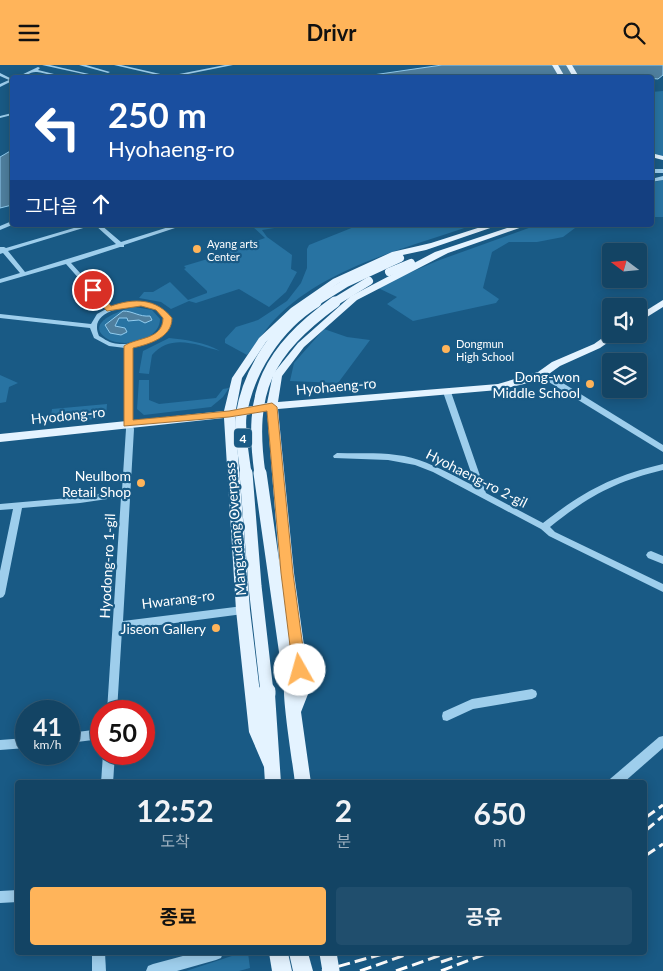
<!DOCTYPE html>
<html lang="ko">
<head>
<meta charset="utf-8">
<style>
  :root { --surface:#134464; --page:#204e6d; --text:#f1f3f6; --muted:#9db0bf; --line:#325c78; --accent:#ffb45a }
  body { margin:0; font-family:Lato,"Noto Sans KR",sans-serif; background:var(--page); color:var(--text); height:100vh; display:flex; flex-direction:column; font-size:19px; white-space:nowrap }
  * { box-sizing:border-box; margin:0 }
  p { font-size:16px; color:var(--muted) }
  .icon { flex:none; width:28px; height:28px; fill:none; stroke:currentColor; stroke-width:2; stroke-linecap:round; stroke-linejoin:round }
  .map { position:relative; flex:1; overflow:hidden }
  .side { position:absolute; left:15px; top:715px; width:632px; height:175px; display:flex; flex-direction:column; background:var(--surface); border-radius:5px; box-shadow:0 2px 12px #0003,0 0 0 1px var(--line) }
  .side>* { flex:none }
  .banner { position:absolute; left:10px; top:10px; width:644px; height:152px; border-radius:5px; box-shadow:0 2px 12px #0003,0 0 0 1px var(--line); background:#1a4fa0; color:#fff; overflow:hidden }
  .needle { width:32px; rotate:286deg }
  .buttons { position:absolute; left:602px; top:178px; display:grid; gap:10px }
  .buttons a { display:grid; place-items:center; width:45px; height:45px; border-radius:5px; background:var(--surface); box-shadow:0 2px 12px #0003,0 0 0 1px var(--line); font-size:25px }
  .speed { position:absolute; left:15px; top:635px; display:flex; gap:10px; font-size:25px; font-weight:700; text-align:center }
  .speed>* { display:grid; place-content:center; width:65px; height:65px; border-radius:50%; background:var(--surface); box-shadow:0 2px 12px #0003,0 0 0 1px var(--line); line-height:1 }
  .speed small { font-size:12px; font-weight:400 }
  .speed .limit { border:8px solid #d22; background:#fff; color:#111 }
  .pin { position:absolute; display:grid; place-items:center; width:42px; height:42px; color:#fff; margin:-21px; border:2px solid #fff; border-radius:50%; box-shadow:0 1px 5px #0007 }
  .me { position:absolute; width:55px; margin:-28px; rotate:353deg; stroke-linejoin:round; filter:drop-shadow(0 0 4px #0008) }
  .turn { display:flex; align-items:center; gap:18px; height:105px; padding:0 15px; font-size:22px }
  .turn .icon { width:65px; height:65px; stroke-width:2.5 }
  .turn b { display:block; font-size:35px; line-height:42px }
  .then { display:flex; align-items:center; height:48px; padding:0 15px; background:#0003; gap:10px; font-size:19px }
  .eta { display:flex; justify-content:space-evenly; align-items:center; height:85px; text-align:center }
  .eta b { font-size:30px; font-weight:700; line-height:35px }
  .button { display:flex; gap:10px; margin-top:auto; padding:10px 15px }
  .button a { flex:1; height:58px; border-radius:5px; background:var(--accent); color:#111; font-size:20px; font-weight:700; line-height:58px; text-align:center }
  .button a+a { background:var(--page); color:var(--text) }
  header { display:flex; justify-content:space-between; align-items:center; height:65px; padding:0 15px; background:var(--accent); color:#111; font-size:22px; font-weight:700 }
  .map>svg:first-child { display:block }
  .green { fill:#2873a2 }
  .water { fill:#4f7f9e; stroke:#91ccef }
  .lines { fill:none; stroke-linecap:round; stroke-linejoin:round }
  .minor { fill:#9eceec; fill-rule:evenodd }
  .major { fill:#e4f3ff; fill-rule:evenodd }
  .rail { stroke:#fff; stroke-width:3; stroke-dasharray:12 5; stroke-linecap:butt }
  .major-bridge-far3 { stroke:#e4f3ff; stroke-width:8 }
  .major-bridge-far2 { stroke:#e4f3ff; stroke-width:11 }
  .major-bridge-far1 { stroke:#e4f3ff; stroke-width:13 }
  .major-bridge { stroke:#e4f3ff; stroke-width:17 }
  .route { fill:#ffb45a; stroke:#a6753a }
  .poi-dot { fill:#ffb45a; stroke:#195a85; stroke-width:2 }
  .labels { text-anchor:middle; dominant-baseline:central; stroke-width:4.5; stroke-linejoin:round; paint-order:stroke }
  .far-poi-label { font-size:11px; fill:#fff; stroke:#195a85; text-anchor:start }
  .shield { fill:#195a85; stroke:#baceda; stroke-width:1 }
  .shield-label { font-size:12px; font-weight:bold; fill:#fff }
  .poi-label { font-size:14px; fill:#fff; stroke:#195a85; text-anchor:end }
  .street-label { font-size:14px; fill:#fff; stroke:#195a85 }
</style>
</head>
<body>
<header><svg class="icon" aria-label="menu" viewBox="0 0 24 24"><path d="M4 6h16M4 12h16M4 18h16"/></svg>Drivr<svg class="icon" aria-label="search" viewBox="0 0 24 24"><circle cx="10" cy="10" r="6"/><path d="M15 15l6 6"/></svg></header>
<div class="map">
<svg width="663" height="906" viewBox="0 0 663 906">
  <rect width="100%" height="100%" fill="#195a85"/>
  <!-- green -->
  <g class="green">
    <polygon points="663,26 663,92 651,89 651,27"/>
    <polygon points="663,115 663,152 651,152 651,118"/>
    <polygon points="265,160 293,160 262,165 267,172 292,190 291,204 297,207 286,227 269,242 239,224 196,238 189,236 171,244 161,237 139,233 144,227 153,227 170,217 188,235 207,228 207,226 184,204 186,203 184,201 211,193 214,196 231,188 228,186 265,173 252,161"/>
    <path d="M359,160h114c-66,23 -148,42 -198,94 -10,11 -19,24 -28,36l-22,-12v-4l11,-12 22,-7 29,-19 14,-18 6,-15v-19l2,-4z"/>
    <polygon points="537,160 579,160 563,172 537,177 509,177 492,187 483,223 499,234 496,238 413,256 387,239 397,232 376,222 437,196"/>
    <path d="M135,242l17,3 8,9c0,22 -38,30 -54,19 -23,-16 18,-29 29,-31z"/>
    <polygon points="324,264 347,272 370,275 338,318 290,316 294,298"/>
    <path d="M169,273c17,2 36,4 51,13 -23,-6 -49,-18 -68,4l-3,19 -10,-1 4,-22z"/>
    <polygon points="0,310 18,318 9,322 6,337 0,338"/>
    <polygon points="139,315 149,315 149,335 159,339 216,333 223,324 229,323 223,332 211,342 144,350 137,344"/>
    <polygon points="107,339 106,352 104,353 66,357 66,354 60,349 51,350 52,344"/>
    <polygon points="241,888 248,888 250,903 239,906 186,906"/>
  </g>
  <!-- water -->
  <g class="water">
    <polygon points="442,0 663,0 663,10 658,14 637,12 359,12"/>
    <polygon points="12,85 12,140 0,143 0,92"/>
    <path d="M123,246c10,0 16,6 27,5l2,4 -7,3 -6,-3 -11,1 -1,-3h-8l-4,8 10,2 2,4 -6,3 -11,-2 -5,-8z"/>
  </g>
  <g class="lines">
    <!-- minor -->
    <g class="minor">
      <polygon points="42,0 50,0 102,12 97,12"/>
      <polygon points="79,0 86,0 110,7 108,8"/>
      <polygon points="114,0 121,0 169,11 225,0 233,0 173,12 166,12"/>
      <path d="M38,2l2,1 -2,2 28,7c-10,1 -19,-4 -29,-5 -7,-1 -13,6 -20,5z"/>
      <polygon points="0,8 12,14 12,16 0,22 0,19 9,15 0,11"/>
      <polygon points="12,48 12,50 0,53 0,51"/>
      <rect x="651" y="104" width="12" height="4"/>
      <polygon points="663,111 663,115 651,117 651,114"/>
      <polygon points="12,156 12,160 0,165 0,161"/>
      <path d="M84,160h9l-85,26 17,21 91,-28 -21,-19h6l20,17 54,-17h9l-60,20v2h-4l-49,16 40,44c23,-7 43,-10 59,10 -3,21 -19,26 -38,30v77l2,5 -11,192 120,-15 3,1 2,3 -2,3 -3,1 -121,16 -5,81h-10l14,-214 -41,6 -58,5 -17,86 -2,3 -3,1v-27l13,-62 -13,1v-6l80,-7 42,-7 4,-61 -2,-5 1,-76 -16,-2 -15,-8 -4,-10 -90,-10v-4l91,10 6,-10 9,-5 -40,-45 -66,19v-4l20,-6 -17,-20 -3,1v-7h4l2,1zM141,240l16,5 6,8c0,2 0,5 -1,7 -6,15 -35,22 -49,18 -5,-1 -10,-5 -14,-7 -1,-3 -2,-5 -2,-8 -1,-18 31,-22 44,-23z"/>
      <polygon points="539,307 545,307 663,380 663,387 539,311"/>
      <path d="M444,325h3l4,2 35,101 57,30c41,-32 69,-47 120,-59v6c-47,11 -76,27 -113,57l5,5 108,52v8l-114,-56 -8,-7 -108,-57 -18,-7 -27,-5 -54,-2 -1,-2 4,-3c27,1 56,-2 82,7 20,7 39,18 57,27l-33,-95z"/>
      <polygon points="651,486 663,491 663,499 648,493 646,490 648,487"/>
      <polygon points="532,624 536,626 537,629 536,632 532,634 473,644 447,656 443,655 442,651 443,647 472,634"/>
      <polygon points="101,664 101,674 69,678 69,668"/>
      <polygon points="663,671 663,683 623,718 608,718 610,714 659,672"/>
      <polygon points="26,673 26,683 0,685 0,675"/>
      <polygon points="103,689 115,689 113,718 101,718"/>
      <polygon points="18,825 18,837 0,838 0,826"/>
      <polygon points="92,888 105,888 106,906 92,906"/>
      <polygon points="194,888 223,888 221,893 216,895 177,906 146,906 148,901 153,899"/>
    </g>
    <!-- major -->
    <g class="major">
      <polygon points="552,0 558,0 565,12 559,12"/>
      <polygon points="566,0 572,0 579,12 573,12"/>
      <polygon points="651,88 663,91 663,95 651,92"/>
      <path d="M487,160h12l-73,25 -28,6 -59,27 -42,29 -31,30 -24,36 -6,31 31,-6 6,-29 25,-31 53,-47 84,-44 81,-27h12l-80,28 -91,47 -53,47 -22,29 -4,26 220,-18 40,-12 14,-10 42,-18 17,-12v2h9l-20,14 -40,18 -14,10 -22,8 -26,6 -220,19 16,164 16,116 -9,23 10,71h-16c-2,-18 -15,-94 -10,-105l8,-1 -13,-104 -13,-162 -32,6 15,193 10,83 2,-4 5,-2 5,2 3,5 6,89h-16l-1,-16 -15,-35 -13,-122 -12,-192 -224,24v-8l224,-23 8,-33 27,-40 32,-30 42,-29 59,-27 39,-9z"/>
      <polygon points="663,235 663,242 639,257 639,250"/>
      <polygon points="269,888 288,888 292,906 272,906"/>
      <polygon points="289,888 308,888 313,906 293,906"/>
    </g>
    <!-- rail -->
    <g class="rail">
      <polyline points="645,753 663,740"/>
      <polyline points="645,766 663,751"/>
      <polyline points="645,791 663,779"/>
      <polyline points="441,897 467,888"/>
      <polyline points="322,906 386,888"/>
      <polyline points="360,906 411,888"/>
      <polyline points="396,906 447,888"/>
      <polyline points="441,906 488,888"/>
    </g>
    <!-- major-bridge-far3 -->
    <g class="major-bridge-far3">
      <polyline points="389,207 411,198"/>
      <polyline points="314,238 346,218 400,193"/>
      <polyline points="333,238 369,216"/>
    </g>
    <!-- major-bridge-far2 -->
    <g class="major-bridge-far2">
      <path d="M246,409c-2,-17 -7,-42 -5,-58 7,-45 36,-90 75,-114"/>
      <path d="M260,409c-12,-84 7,-122 75,-172"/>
    </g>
    <!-- major-bridge-far1 -->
    <g class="major-bridge-far1">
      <polyline points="246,408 255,521 267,627"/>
      <polyline points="260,408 290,618"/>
    </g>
    <!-- major-bridge -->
    <g class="major-bridge">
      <polyline points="267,626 267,629"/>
      <polyline points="328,888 331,906"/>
    </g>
  </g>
  <!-- route -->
  <path class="route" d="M90,223h6l15,18c23,-8 45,-8 61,12 0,20 -23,26 -39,30v72l96,-9 43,-8 5,4 16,166 13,97 -1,4 -5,2 -5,-2 -2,-4 -12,-97 -14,-162 -38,6 -105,9v-80c13,-9 39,-6 39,-28l-7,-8 -15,-4 -34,5 -17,-19z"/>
  <!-- markers -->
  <g class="poi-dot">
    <circle cx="197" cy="184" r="5"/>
    <circle cx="446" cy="284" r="5"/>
    <circle cx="590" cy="319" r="5"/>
    <circle cx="141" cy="418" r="5"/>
    <circle cx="216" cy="563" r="5"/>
  </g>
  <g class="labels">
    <!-- far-poi labels -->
    <g class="far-poi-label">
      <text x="207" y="178">Ayang arts<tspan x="207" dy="13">Center</tspan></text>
      <text x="456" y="278">Dongmun<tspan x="456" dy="13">High School</tspan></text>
    </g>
    <!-- shield labels -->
    <rect class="shield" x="234" y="363.5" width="18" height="19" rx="4"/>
    <g class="shield-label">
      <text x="243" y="373">4</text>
    </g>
    <!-- poi labels -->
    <g class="poi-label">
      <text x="580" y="311">Dong-won<tspan x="580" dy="16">Middle School</tspan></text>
      <text x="131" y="410">Neulbom<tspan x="131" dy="16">Retail Shop</tspan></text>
      <text x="206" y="563">Jiseon Gallery</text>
    </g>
    <!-- street labels -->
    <g class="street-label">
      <text transform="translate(336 321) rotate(-5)">Hyohaeng-ro</text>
      <text transform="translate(68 350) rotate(-6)">Hyodong-ro</text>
      <text transform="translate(477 413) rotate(27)">Hyohaeng-ro 2-gil</text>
      <text transform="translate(235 464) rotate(-95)">Mangudang Overpass</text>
      <text transform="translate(107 501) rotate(-87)">Hyodong-ro 1-gil</text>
      <text transform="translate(178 534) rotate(-7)">Hwarang-ro</text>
    </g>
  </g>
</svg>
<div class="buttons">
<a><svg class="needle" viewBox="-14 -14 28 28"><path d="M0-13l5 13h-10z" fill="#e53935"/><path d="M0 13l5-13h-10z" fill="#9db0bf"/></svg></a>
<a><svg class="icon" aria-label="sound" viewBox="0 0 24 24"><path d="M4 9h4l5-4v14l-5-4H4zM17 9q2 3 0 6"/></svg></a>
<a><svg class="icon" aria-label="layers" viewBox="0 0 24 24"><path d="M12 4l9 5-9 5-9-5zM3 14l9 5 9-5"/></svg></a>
</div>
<div class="speed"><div>41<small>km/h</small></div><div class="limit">50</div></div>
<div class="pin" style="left:93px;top:225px;background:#d93025"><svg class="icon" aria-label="arrive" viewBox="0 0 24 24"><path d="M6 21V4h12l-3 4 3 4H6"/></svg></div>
<svg class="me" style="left:300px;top:605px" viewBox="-20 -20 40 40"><circle r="19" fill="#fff"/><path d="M0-13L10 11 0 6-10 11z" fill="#ffb45a"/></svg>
<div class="banner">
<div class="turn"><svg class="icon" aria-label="left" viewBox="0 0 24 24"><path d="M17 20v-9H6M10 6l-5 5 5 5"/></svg><div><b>250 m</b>Hyohaeng-ro</div></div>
<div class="then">그다음<svg class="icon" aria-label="ahead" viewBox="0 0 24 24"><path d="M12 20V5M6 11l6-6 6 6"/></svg></div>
</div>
<section class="side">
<div class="eta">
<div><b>12:52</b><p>도착</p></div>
<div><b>2</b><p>분</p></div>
<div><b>650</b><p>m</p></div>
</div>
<div class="button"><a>종료</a><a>공유</a></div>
</section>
</div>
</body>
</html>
